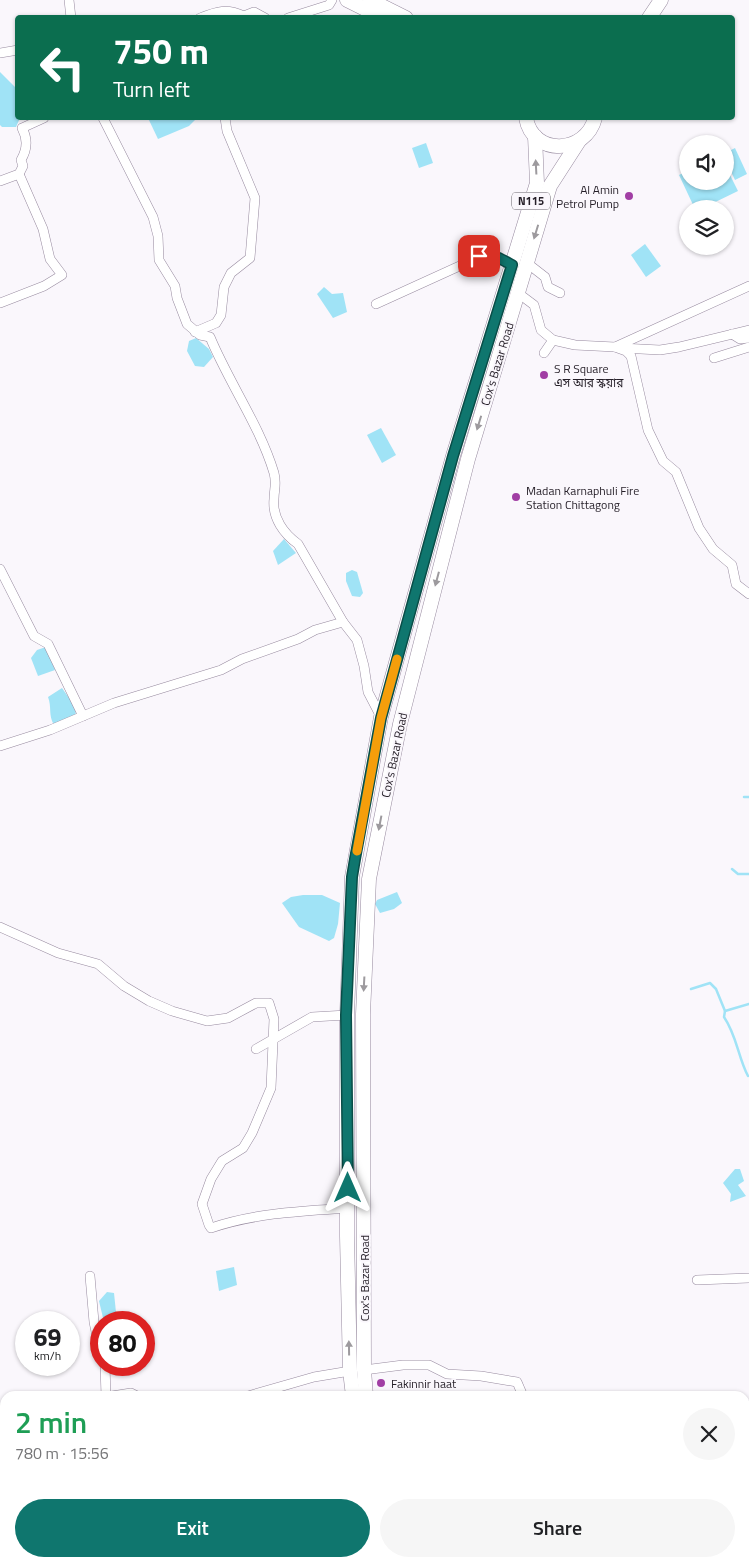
<!DOCTYPE html>
<html lang="en">
<head>
<meta charset="utf-8">
<style>
  :root { --surface:#fff; --page:#f6f6f6; --text:#202124; --muted:#757577; --accent:#0f766e }
  body { margin:0; font-family:"Titillium Web","Noto Sans Bengali",sans-serif; background:var(--page); color:var(--text); height:100vh; display:flex; flex-direction:column; font-size:19px; white-space:nowrap }
  * { box-sizing:border-box; margin:0 }
  p { font-size:16px; color:var(--muted) }
  .icon { flex:none; width:28px; height:28px; fill:none; stroke:currentColor; stroke-width:2; stroke-linecap:round; stroke-linejoin:round }
  .map { position:relative; flex:1; overflow:hidden }
  .side { position:absolute; left:0px; top:1391px; width:750px; height:176px; display:flex; flex-direction:column; background:var(--surface); border-radius:15px 15px 0 0; box-shadow:0 1px 4px #0004 }
  .side>* { flex:none }
  .guide { position:absolute; left:15px; top:15px; width:720px; height:105px; border-radius:5px; box-shadow:0 1px 4px #0004; background:#0b6e4f; color:#fff; overflow:hidden }
  .fabs { position:absolute; left:679px; top:135px; display:grid; gap:10px }
  .fabs a { display:grid; place-items:center; width:55px; height:55px; border-radius:50%; background:var(--surface); box-shadow:0 1px 4px #0004; font-size:25px }
  .speed { position:absolute; left:15px; top:1311px; display:flex; gap:10px; font-size:25px; font-weight:700; text-align:center }
  .speed>* { display:grid; place-content:center; width:65px; height:65px; border-radius:50%; background:var(--surface); box-shadow:0 1px 4px #0004; line-height:1 }
  .speed small { font-size:12px; font-weight:400 }
  .speed .limit { border:8px solid #d22; background:#fff; color:#111 }
  .pin { position:absolute; display:grid; place-items:center; width:42px; height:42px; color:#fff; margin:-21px; border-radius:10px; box-shadow:0 2px 8px #0006 }
  .me { position:absolute; width:55px; margin:-28px; rotate:0deg; stroke-linejoin:round; filter:drop-shadow(0 0 4px #0008) }
  .turn { display:flex; align-items:center; gap:18px; height:105px; padding:0 15px; font-size:22px }
  .turn .icon { width:65px; height:65px; stroke-width:2.5 }
  .turn b { display:block; font-size:35px; line-height:42px }
  .round { display:grid; place-items:center; flex:none; width:52px; height:52px; border-radius:26px; background:var(--page) }
  .summary { display:flex; align-items:center; justify-content:space-between; height:85px; padding:0 15px }
  h1 { font-size:30px; font-weight:600; line-height:38px; color:#1e9e55 }
  .cta { display:flex; gap:10px; margin-top:auto; padding:10px 15px }
  .cta a { flex:1; height:58px; border-radius:30px; background:var(--accent); color:#fff; font-size:20px; font-weight:600; line-height:58px; text-align:center }
  .cta a+a { background:var(--page); color:var(--text) }
  .map>svg:first-child { display:block }
  .water { fill:#a0e3f6 }
  .lines { fill:none; stroke-linecap:round; stroke-linejoin:round }
  .stream { stroke:#a0e3f6; stroke-width:2.5 }
  .minor-casing { stroke:#978a9f; stroke-width:10 }
  .highway-casing { stroke:#978a9f; stroke-width:15 }
  .minor { stroke:#fff; stroke-width:9 }
  .highway { stroke:#fff; stroke-width:14 }
  .oneway { fill:#9d9a9e }
  .route-casing { stroke:#0a4d48; stroke-width:12 }
  .route { stroke:#0f766e; stroke-width:9 }
  .slow { stroke:#f59e0b; stroke-width:9 }
  .poi-dot { fill:#a13ea4; stroke:#faf7fc; stroke-width:2 }
  .labels { text-anchor:middle; dominant-baseline:central; stroke-width:4; stroke-linejoin:round; paint-order:stroke }
  .shield { fill:#faf7fc; stroke:#656068; stroke-width:1 }
  .shield-label { font-size:11px; font-weight:bold; fill:#251f28 }
  .poi-label { font-size:12px; fill:#251f28; stroke:#faf7fc; text-anchor:start }
  .street-label { font-size:12px; fill:#251f28; stroke:#faf7fc }
</style>
</head>
<body>
<div class="map">
<svg width="749" height="1567" viewBox="0 0 749 1567">
  <rect width="100%" height="100%" fill="#faf7fc"/>
  <!-- water -->
  <g class="water">
    <polygon points="0,72 17,89 18,118 20,118 16,127 2,127 0,125"/>
    <polygon points="148,118 195,118 196,119 189,126 158,139"/>
    <polygon points="426,143 433,163 419,168 412,148"/>
    <polygon points="735,148 747,174 735,180 725,159 725,153"/>
    <polygon points="725,165 738,191 701,209 695,209 679,175 687,171 688,181 725,181"/>
    <polygon points="645,244 661,266 646,277 631,255"/>
    <polygon points="324,287 332,294 343,293 347,312 333,318 317,294"/>
    <polygon points="196,338 209,349 213,357 204,367 195,366 187,351 189,341"/>
    <polygon points="381,428 396,455 382,463 367,435"/>
    <polygon points="284,539 296,553 278,565 273,551"/>
    <polygon points="352,570 357,572 363,593 360,597 352,596 346,581 346,573"/>
    <polygon points="46,647 55,670 38,676 31,658 37,650"/>
    <path d="M62,688l12,17 2,10 -22,10c-6,-10 -2,-18 -6,-28z"/>
    <polygon points="397,892 402,903 394,909 380,913 375,904 377,900"/>
    <polygon points="303,895 322,895 340,903 338,924 334,938 329,941 299,927 282,903 291,897"/>
    <polygon points="735,1169 740,1169 744,1181 738,1185 746,1196 730,1202 731,1194 723,1183"/>
    <polygon points="234,1267 237,1285 219,1291 216,1271"/>
    <polygon points="107,1292 114,1293 117,1322 104,1322 99,1301"/>
  </g>
  <g class="lines">
    <!-- stream -->
    <g class="stream">
      <polyline points="744,797 749,797"/>
      <polyline points="732,869 738,874 749,874"/>
      <polyline points="691,989 710,983 716,989 725,1011 749,1004"/>
      <path d="M725,1011l-1,6c13,19 14,40 24,59"/>
    </g>
    <defs>
      <g id="minor">
        <polyline points="69,0 71,18"/>
        <path d="M200,18c17,-7 27,-10 44,-2l10,-4 11,6"/>
        <polyline points="288,18 329,5 332,0"/>
        <polyline points="0,53 18,50"/>
        <path d="M103,118l50,99 5,19 1,24 16,26 2,12 10,26 13,11 10,2c19,46 50,89 64,136 3,11 0,16 0,26 -2,19 10,35 24,45l45,78 14,18 7,26 4,26 13,25"/>
        <path d="M0,181l19,-7 4,-8 -2,-6c6,-10 7,-21 1,-32l22,-10"/>
        <polyline points="527,263 545,277 548,287 560,293"/>
        <polyline points="518,293 534,305 541,330 553,340 575,345 615,347 749,286"/>
        <polyline points="0,303 44,286 62,275 50,259 43,229 19,174"/>
        <polyline points="376,304 486,254 512,265"/>
        <polyline points="195,332 216,323 221,315 224,287 231,273 250,258 255,198 227,131 225,118"/>
        <polyline points="732,334 740,339 749,338"/>
        <polyline points="615,347 626,351 631,356 648,430 663,461 676,472 699,528 713,549 732,565 736,584 749,594"/>
        <polyline points="621,348 660,350 679,347 749,330"/>
        <polyline points="544,353 553,340"/>
        <polyline points="714,358 749,347"/>
        <polyline points="0,569 34,636 48,644 83,716"/>
        <polyline points="0,746 50,730 114,703 221,670 242,659 298,639 315,630 343,622"/>
        <path d="M0,927l58,26 40,11 26,22 25,15 23,10 35,10 21,-3 28,-15h13l5,16 -3,69 -19,45 -9,15 -21,13 -11,18 -9,25 7,21 2,3c44,-15 91,-17 137,-20"/>
        <polyline points="256,1049 312,1017 347,1015"/>
        <polyline points="90,1276 94,1322 101,1356"/>
        <polyline points="697,1280 749,1278"/>
        <polyline points="105,1365 106,1396"/>
        <polyline points="364,1370 403,1365 429,1365 447,1374 481,1376 517,1382 523,1396"/>
        <polyline points="112,1396 131,1393 137,1396"/>
        <polyline points="248,1396 314,1377 350,1371"/>
        <polyline points="745,1406 749,1405"/>
        <polyline points="0,1424 5,1423"/>
        <polyline points="0,1480 5,1489"/>
        <polyline points="43,1562 45,1567"/>
        <polyline points="654,1567 655,1562"/>
      </g>
      <g id="highway">
        <polyline points="347,0 383,18"/>
        <polyline points="370,0 406,18"/>
        <polyline points="649,18 661,0"/>
        <path d="M526,118c7,39 60,36 69,0"/>
        <polyline points="353,1396 350,1371 347,1236 347,1015 352,877 381,717 453,456 537,183 535,136"/>
        <polyline points="366,1396 364,1370 363,1014 369,879 400,724 468,459 550,186 579,141"/>
        <polyline points="377,1562 378,1567"/>
        <polyline points="391,1562 391,1567"/>
      </g>
    </defs>
    <!-- minor casing -->
    <use href="#minor" class="minor-casing"/>
    <!-- highway casing -->
    <use href="#highway" class="highway-casing"/>
    <!-- minor -->
    <use href="#minor" class="minor"/>
    <!-- highway -->
    <use href="#highway" class="highway"/>
  </g>
  <!-- one-way arrows -->
  <defs><path id="oneway-solid" d="M-6-.8H1V-3.2L6.5 0L1 3.2V.8H-6Z" transform="scale(1.25)"/></defs>
  <g class="oneway">
    <use href="#oneway-solid" transform="translate(536 167) rotate(-93)"/>
    <use href="#oneway-solid" transform="translate(536 232) rotate(107)"/>
    <use href="#oneway-solid" transform="translate(479 423) rotate(107)"/>
    <use href="#oneway-solid" transform="translate(437 579) rotate(105)"/>
    <use href="#oneway-solid" transform="translate(380 823) rotate(101)"/>
    <use href="#oneway-solid" transform="translate(364 984) rotate(93)"/>
    <use href="#oneway-solid" transform="translate(349 1348) rotate(-91)"/>
  </g>
  <g class="lines">
    <defs>
      <path id="route" d="M348,1188l-2,-173 6,-138 3,-18 26,-141 72,-262 59,-191c-11,-6 -21,-13 -33,-9"/>
    </defs>
    <!-- route casing -->
    <use href="#route" class="route-casing"/>
    <!-- route -->
    <use href="#route" class="route"/>
    <!-- slow -->
    <polyline class="slow" points="357,851 381,718 397,659"/>
  </g>
  <!-- markers -->
  <g class="poi-dot">
    <circle cx="629" cy="196" r="5"/>
    <circle cx="544" cy="375" r="5"/>
    <circle cx="516" cy="497" r="5"/>
    <circle cx="381" cy="1383" r="5"/>
  </g>
  <g class="labels">
    <!-- shield labels -->
    <rect class="shield" x="512" y="192.5" width="38" height="17" rx="4"/>
    <g class="shield-label">
      <text x="531" y="201">N115</text>
    </g>
    <!-- poi labels -->
    <g class="poi-label">
      <text x="619" y="189" text-anchor="end">Al Amin<tspan x="619" dy="14">Petrol Pump</tspan></text>
      <text x="554" y="368">S R Square<tspan x="554" dy="14">এস আর স্কয়ার</tspan></text>
      <text x="526" y="490">Madan Karnaphuli Fire<tspan x="526" dy="14">Station Chittagong</tspan></text>
      <text x="391" y="1383">Fakinnir haat</text>
    </g>
    <!-- street labels -->
    <g class="street-label">
      <text transform="translate(497 364) rotate(-73)">Cox's Bazar Road</text>
      <text transform="translate(394 755) rotate(-78)">Cox's Bazar Road</text>
      <text transform="translate(364 1278) rotate(-90)">Cox's Bazar Road</text>
    </g>
  </g>
</svg>
<div class="fabs">
<a><svg class="icon" aria-label="sound" viewBox="0 0 24 24"><path d="M4 9h4l5-4v14l-5-4H4zM17 9q2 3 0 6"/></svg></a>
<a><svg class="icon" aria-label="layers" viewBox="0 0 24 24"><path d="M12 4l9 5-9 5-9-5zM3 14l9 5 9-5"/></svg></a>
</div>
<div class="speed"><div>69<small>km/h</small></div><div class="limit">80</div></div>
<div class="pin" style="left:479px;top:256px;background:#d93025"><svg class="icon" aria-label="arrive" viewBox="0 0 24 24"><path d="M6 21V4h12l-3 4 3 4H6"/></svg></div>
<svg class="me" style="left:348px;top:1188px" viewBox="-20 -20 40 40"><path d="M0-17L14 15 0 8-14 15z" fill="#0f766e" stroke="#fff" stroke-width="4"/></svg>
<div class="guide">
<div class="turn"><svg class="icon" aria-label="left" viewBox="0 0 24 24"><path d="M17 20v-9H6M10 6l-5 5 5 5"/></svg><div><b>750 m</b>Turn left</div></div>
</div>
<section class="side">
<div class="summary"><div><h1>2 min</h1><p>780 m · 15:56</p></div><a class="round"><svg class="icon" aria-label="close" viewBox="0 0 24 24"><path d="M6 6l12 12M18 6L6 18"/></svg></a></div>
<div class="cta"><a>Exit</a><a>Share</a></div>
</section>
</div>
</body>
</html>
